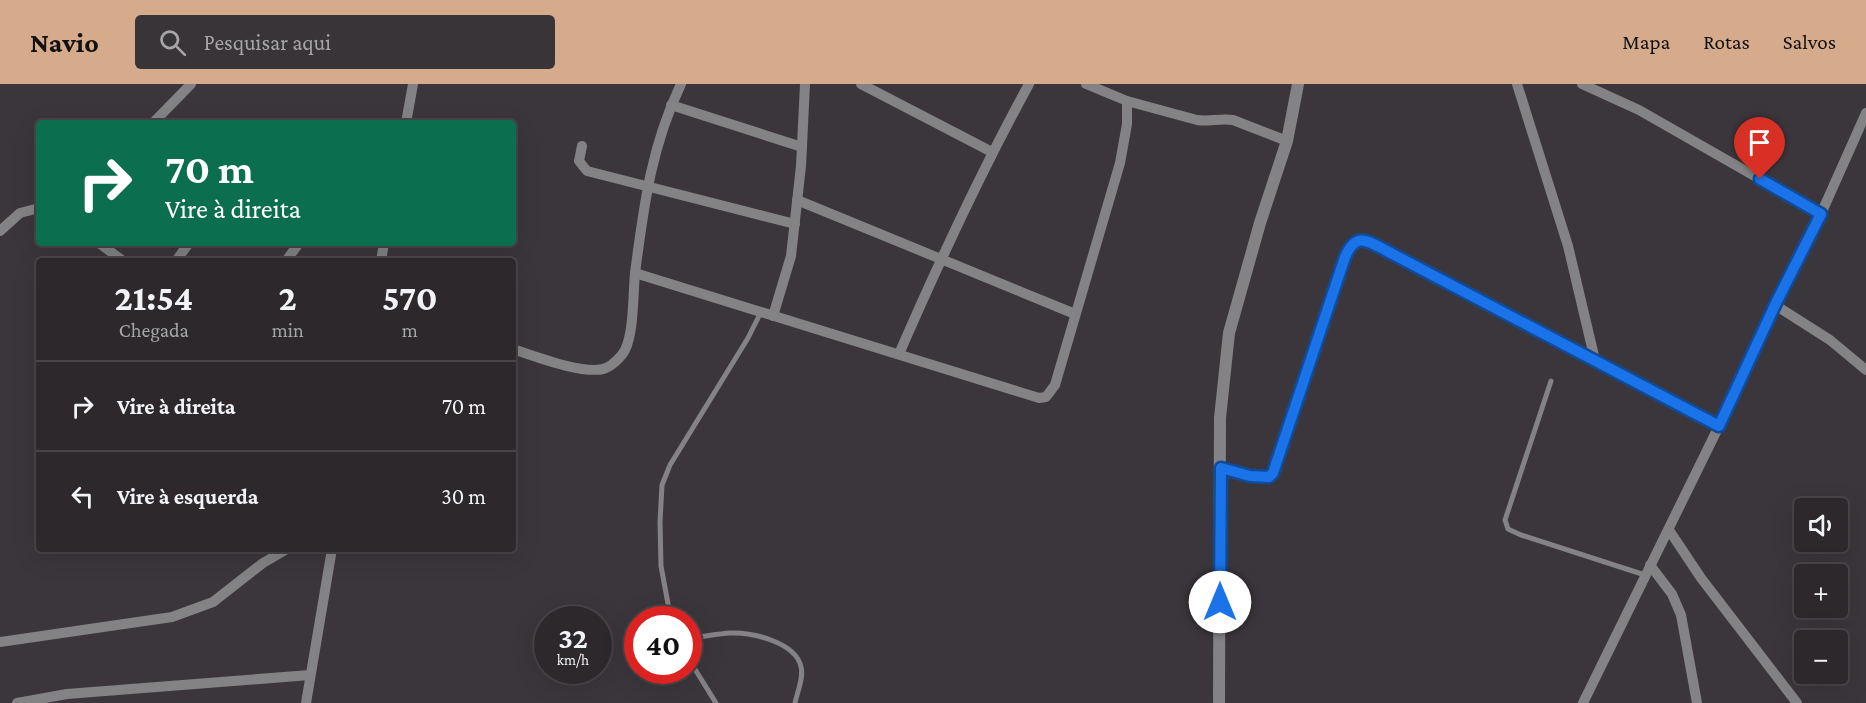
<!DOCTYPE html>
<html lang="pt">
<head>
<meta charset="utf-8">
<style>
  :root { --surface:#2c282c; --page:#383438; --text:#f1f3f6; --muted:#a6a6a9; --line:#484448; --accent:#d6ab8b }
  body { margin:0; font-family:"Crimson Pro",serif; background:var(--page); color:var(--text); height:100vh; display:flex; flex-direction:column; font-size:22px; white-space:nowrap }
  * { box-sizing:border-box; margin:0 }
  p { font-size:20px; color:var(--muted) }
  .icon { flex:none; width:33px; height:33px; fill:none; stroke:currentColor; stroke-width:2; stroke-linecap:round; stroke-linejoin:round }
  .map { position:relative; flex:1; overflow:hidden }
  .panel { position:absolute; left:36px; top:174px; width:480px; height:294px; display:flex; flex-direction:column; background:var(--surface); border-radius:6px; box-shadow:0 6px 24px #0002,0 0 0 2px var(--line) }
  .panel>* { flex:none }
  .top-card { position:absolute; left:36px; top:36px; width:480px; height:126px; border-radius:6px; box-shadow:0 6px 24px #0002,0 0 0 2px var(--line); background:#0b6e4f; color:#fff; overflow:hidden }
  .controls { position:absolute; left:1794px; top:414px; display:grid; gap:12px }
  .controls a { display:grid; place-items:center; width:54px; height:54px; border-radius:6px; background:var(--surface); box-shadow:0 6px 24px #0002,0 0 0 2px var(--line); font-size:30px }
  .speed { position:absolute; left:534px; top:522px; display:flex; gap:12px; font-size:30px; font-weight:700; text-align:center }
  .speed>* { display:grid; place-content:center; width:78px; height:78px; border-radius:50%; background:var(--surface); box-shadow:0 6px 24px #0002,0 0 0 2px var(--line); line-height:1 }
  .speed small { font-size:15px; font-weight:400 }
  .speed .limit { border:9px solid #d22; background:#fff; color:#111 }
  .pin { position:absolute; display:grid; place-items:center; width:51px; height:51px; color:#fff; margin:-62px -26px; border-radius:50% 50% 50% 0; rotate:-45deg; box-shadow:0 0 6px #0007 }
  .pin .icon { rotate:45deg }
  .me { position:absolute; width:66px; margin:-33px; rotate:0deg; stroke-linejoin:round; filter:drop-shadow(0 0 4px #0008) }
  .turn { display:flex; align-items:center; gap:21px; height:126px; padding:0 30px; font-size:27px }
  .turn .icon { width:78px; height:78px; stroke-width:2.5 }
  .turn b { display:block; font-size:42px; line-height:51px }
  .eta { display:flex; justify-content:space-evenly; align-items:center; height:102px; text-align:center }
  .eta b { font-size:36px; font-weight:700; line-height:42px }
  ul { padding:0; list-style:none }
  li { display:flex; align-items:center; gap:18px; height:90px; padding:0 30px; border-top:2px solid var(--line) }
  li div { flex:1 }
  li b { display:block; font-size:22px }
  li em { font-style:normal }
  header { display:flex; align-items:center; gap:36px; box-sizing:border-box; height:84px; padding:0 30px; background:var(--accent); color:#111 }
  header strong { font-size:28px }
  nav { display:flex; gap:33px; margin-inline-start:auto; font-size:21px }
  .search { width:420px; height:54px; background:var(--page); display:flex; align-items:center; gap:15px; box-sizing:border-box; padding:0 21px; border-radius:6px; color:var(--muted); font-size:22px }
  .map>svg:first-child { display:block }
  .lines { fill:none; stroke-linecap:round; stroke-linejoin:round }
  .service { stroke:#838285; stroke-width:5 }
  .minor { stroke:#838285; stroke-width:10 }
  .tertiary { stroke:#838285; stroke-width:12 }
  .route-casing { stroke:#114b97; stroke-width:15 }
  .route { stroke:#1a73e8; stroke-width:10 }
</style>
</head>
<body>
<header>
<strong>Navio</strong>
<div class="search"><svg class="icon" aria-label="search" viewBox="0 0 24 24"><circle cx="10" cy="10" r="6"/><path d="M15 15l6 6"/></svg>Pesquisar aqui</div>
<nav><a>Mapa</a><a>Rotas</a><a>Salvos</a></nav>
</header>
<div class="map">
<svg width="1866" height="619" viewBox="0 0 1866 619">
  <rect width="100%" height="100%" fill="#3b363b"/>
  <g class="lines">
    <!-- service -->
    <g class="service">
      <polyline points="1551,297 1508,427 1505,436 1508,445 1521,451 1645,491"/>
      <polyline points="671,536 661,482 660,438 662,401 670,381 748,254 761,228"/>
      <path d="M688,554c14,-1 28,-4 42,-5 21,-1 66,9 71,34 3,10 -4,26 -6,36"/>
      <polyline points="688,574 716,619"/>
    </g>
    <!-- minor -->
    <g class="minor">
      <polyline points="861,0 992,68"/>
      <polyline points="1517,0 1568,162 1595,276"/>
      <polyline points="1582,0 1639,26 1821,130"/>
      <path d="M1127,17l70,19c12,2 23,-2 36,0l54,21"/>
      <polyline points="671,21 802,63"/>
      <polyline points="158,39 155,37 191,0"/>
      <polyline points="406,39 413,0"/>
      <polyline points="582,62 579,77 587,87 795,140"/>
      <polyline points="797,116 1075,230"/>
      <polyline points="0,147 20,129 39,124"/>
      <polyline points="99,159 123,177"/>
      <polyline points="176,177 189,159"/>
      <polyline points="286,177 299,159"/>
      <polyline points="381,177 384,159"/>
      <polyline points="635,189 1039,314 1046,313 1055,301 1120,79 1127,40 1127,17 1086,0"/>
      <polyline points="1775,221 1830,256 1866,286"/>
      <polyline points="773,232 791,172 801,82 805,0"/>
      <path d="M513,265c21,7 73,27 93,19 7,-3 16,-12 19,-18 9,-18 8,-56 10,-77 9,-68 16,-126 46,-189"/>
      <path d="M899,270c40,-92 82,-182 130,-270"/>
      <path d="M1221,383l29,9 19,1 4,-4 72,-216c5,-12 8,-16 22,-16l352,185"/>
      <polyline points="1669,446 1701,494 1797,619"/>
      <polyline points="1650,481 1672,510 1681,531 1697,619"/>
      <polyline points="0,558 172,533 213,518 263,479 287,465"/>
      <polyline points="17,619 67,610 310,591"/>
      <polyline points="306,619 332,465"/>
      <polyline points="1583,619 1719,342 1775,221 1821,130 1866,29"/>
    </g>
    <!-- tertiary -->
    <polyline class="tertiary" points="1219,619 1220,334 1229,249 1260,139 1287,57 1298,0"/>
  </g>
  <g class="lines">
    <defs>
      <path id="route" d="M1220,518l1,-134 29,8 19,1 4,-4 72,-216c11,-25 21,-17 40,-7l334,176 56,-121 46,-91 -61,-35"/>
    </defs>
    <!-- route casing -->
    <use href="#route" class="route-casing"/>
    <!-- route -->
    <use href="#route" class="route"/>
  </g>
</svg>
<div class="controls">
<a><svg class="icon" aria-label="sound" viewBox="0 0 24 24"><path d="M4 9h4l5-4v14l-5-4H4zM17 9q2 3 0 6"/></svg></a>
<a>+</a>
<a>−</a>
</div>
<div class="speed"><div>32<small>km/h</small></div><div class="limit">40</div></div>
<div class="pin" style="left:1760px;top:95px;background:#d93025"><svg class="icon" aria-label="arrive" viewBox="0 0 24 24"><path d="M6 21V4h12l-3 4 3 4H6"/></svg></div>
<svg class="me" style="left:1220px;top:518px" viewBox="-20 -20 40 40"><circle r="19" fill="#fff"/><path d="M0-13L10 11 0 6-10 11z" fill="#1a73e8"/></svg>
<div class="top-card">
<div class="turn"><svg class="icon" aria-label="right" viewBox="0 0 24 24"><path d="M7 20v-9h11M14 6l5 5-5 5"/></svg><div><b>70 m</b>Vire à direita</div></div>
</div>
<section class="panel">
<div class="eta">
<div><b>21:54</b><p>Chegada</p></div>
<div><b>2</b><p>min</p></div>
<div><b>570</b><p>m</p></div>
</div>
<ul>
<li><svg class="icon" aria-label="right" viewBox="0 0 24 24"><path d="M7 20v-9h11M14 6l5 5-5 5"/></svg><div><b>Vire à direita</b></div><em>70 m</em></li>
<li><svg class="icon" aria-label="left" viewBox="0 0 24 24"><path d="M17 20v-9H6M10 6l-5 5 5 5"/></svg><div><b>Vire à esquerda</b></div><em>30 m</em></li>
</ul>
</section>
</div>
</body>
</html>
